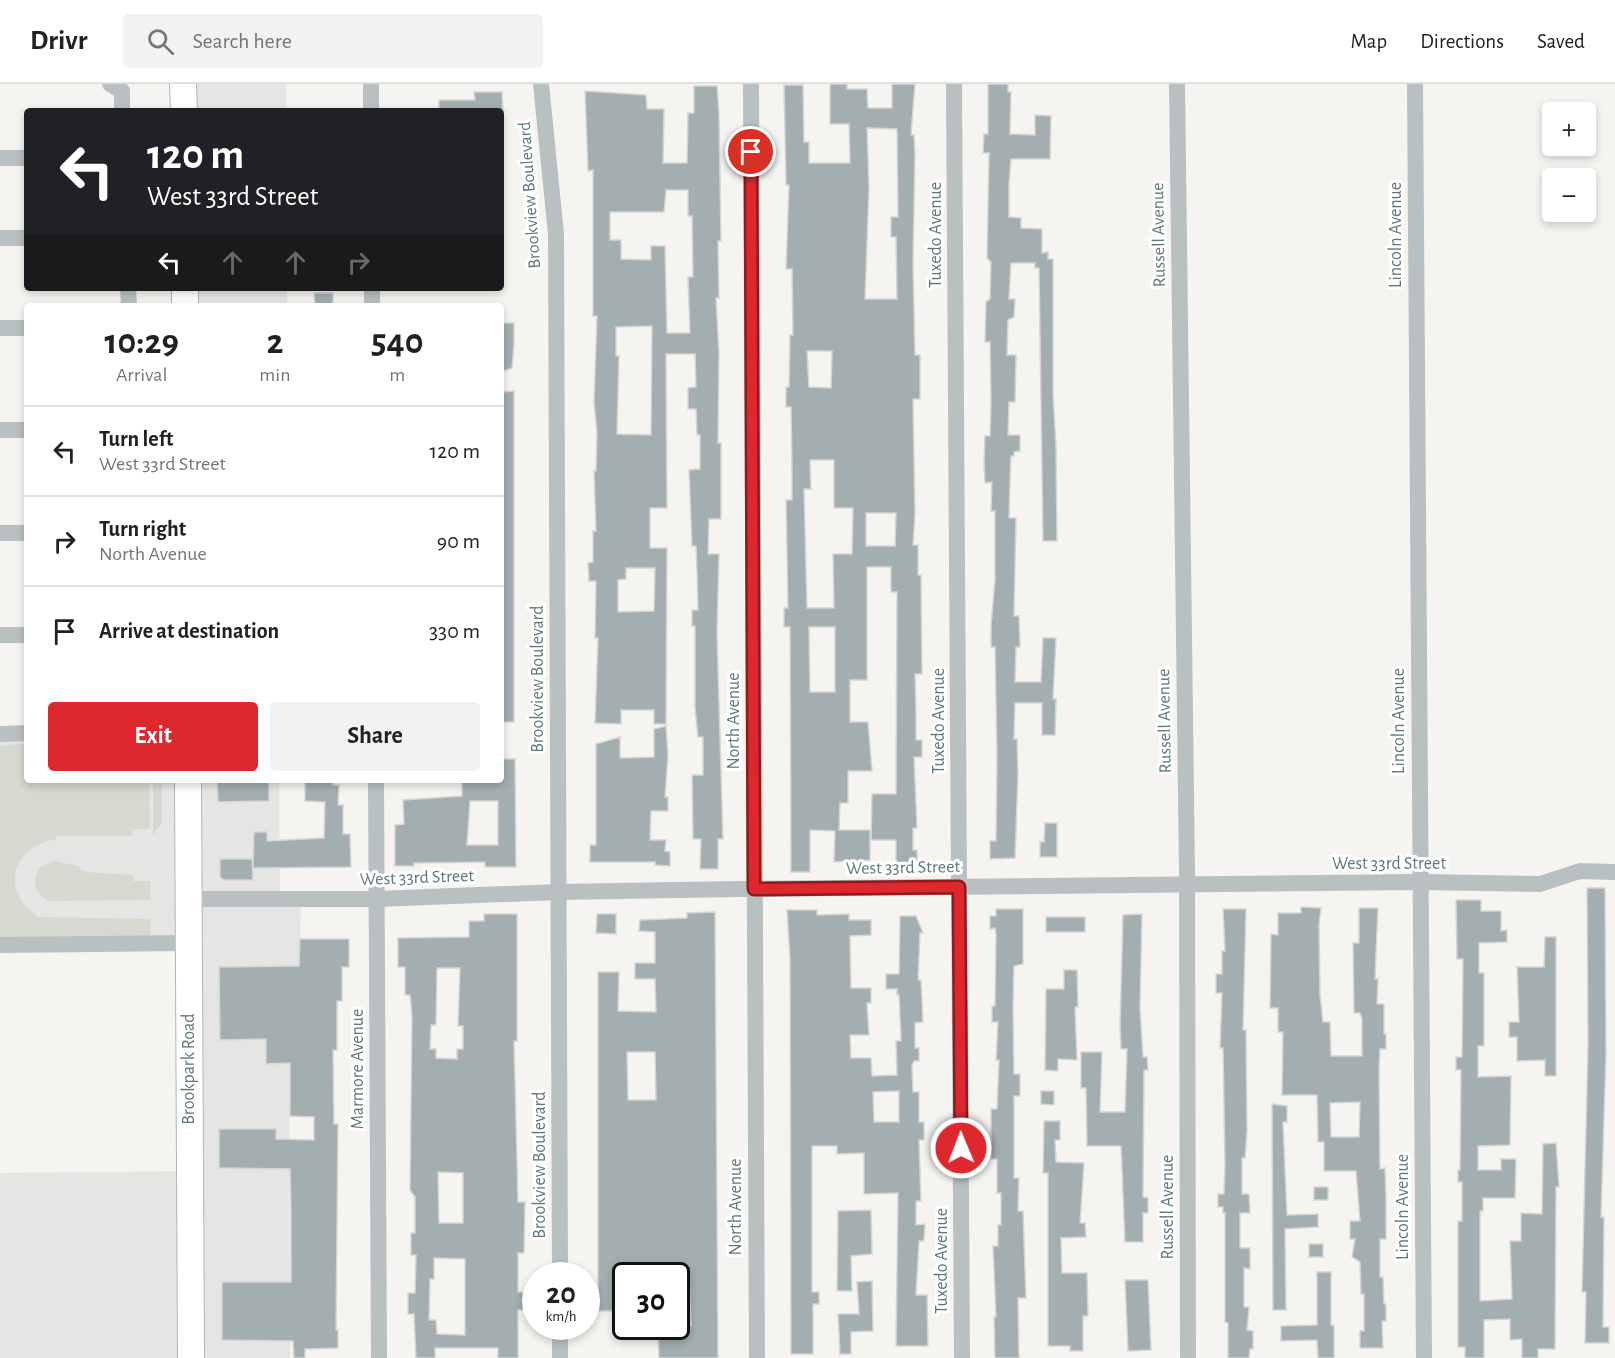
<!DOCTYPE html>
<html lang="en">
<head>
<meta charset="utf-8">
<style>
  :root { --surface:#fff; --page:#f2f2f2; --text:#202124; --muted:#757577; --line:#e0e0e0; --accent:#dd282e }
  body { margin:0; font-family:"Alegreya Sans",sans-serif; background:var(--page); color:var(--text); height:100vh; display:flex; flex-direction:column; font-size:22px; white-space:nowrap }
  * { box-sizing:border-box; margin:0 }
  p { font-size:20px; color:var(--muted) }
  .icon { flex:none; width:33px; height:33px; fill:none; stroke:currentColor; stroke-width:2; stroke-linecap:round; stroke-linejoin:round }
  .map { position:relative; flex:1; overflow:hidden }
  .panel { position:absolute; left:24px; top:219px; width:480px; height:480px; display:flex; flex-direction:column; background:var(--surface); border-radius:6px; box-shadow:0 3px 9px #0003 }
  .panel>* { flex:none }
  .banner { position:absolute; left:24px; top:24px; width:480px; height:183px; border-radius:6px; box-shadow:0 3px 9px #0003; background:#202124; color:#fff; overflow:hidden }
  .controls { position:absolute; left:1542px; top:18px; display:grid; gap:12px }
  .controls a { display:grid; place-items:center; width:54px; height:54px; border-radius:6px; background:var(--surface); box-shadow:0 3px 9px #0003; font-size:30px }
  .speed { position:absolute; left:522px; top:1178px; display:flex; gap:12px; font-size:30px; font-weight:700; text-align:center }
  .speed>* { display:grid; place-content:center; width:78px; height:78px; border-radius:50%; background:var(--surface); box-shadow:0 3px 9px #0003; line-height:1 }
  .speed small { font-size:15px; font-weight:400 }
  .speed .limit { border:3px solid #111; border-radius:9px; background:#fff; color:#111 }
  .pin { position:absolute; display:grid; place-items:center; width:51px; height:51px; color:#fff; margin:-26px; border:3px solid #fff; border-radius:50%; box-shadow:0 2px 6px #0007 }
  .me { position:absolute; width:66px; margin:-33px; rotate:359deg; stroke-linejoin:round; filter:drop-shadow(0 0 4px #0008) }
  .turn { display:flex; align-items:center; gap:21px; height:126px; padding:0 24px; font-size:27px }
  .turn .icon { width:78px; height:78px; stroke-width:2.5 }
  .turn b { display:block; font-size:42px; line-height:51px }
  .lanes { display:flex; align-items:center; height:57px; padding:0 24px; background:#0003; justify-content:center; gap:30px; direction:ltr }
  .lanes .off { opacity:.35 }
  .eta { display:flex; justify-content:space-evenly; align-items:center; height:102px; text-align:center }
  .eta b { font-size:36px; font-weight:700; line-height:42px }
  .action { display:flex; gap:12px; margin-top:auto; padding:12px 24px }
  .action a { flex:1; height:69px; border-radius:6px; background:var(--accent); color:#fff; font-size:24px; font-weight:700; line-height:69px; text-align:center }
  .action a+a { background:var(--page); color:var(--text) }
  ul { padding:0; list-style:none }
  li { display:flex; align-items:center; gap:18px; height:90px; padding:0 24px; border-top:2px solid var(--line) }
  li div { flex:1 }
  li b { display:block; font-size:22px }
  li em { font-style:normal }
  header { display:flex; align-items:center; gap:36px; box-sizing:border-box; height:84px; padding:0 30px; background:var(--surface); border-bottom:2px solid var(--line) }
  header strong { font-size:28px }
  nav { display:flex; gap:33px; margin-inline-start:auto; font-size:21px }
  .search { width:420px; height:54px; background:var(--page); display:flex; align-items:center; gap:15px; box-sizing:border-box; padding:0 21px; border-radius:6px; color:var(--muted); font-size:22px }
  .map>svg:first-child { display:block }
  .built { fill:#e5e5e4 }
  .green { fill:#d6d9d0 }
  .building { fill:#a2aeb0; stroke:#d6d5d4; stroke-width:1.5; fill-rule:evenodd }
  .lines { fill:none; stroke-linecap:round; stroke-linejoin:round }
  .primary-casing { stroke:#afb6b8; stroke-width:28 }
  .street { stroke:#b9c0c1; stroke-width:16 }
  .primary { stroke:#fff; stroke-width:26 }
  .route-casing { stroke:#901a1e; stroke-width:15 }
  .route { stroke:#dd282e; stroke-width:10 }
  .labels { text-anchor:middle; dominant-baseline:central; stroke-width:6; stroke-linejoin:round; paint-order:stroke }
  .street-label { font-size:18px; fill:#60777b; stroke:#fff }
</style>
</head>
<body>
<header>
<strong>Drivr</strong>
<div class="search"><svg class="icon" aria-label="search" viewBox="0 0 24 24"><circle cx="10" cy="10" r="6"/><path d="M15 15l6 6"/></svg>Search here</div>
<nav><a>Map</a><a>Directions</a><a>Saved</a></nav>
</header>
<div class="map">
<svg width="1615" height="1274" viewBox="0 0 1615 1274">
  <rect width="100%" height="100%" fill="#f5f4f1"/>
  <!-- built -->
  <g class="built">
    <rect x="184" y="0" width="102" height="27"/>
    <rect x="185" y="204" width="102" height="18"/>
    <polygon points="0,653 27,653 27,696 279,696 280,815 301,815 300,920 289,921 290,1274 0,1274 0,1089 189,1087 188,859 0,861"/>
  </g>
  <!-- green -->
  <g class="green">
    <path d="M27,659v37h122l1,49h-17l-1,7h-76v3c-46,9 -56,54 -17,78l111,2 1,22 -151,1v-196z"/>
    <polygon points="153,696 162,696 162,739 153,751"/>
    <path d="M54,777l27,6 -1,3 6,2 47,3v6h17v19l-101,1c-15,-7 -17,-20 -9,-34z"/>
  </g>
  <!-- building -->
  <g class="building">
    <path d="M830,0h17v5h20l1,19h24v-24h23l-4,51h3l1,18 -2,111 2,91h5v44h-7l2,114 -2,32h5v30h3l1,99h-7l1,38v28h6v17h-8l3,71h-4v22h4v13h-21v-23h-25l1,-46h24l1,-202h-6v-25h-24v113h-17v42h18l4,49h-24v32h-8l-1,27h31v30l-36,2 1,-31 -25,-1v42h-19l-1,-245h-6v-19h4l-2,-108h6v-30l-1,-63h-5v-20h3l1,-52h3l-1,-66h-6l3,-84h-3l-2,-100h19l1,57h5v21h41l-1,-39h-19zM867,44l30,1 1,88h-7v20h5l1,62h-32l4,-111zM807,267h25l-1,37 -22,-1zM810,376h24v48h19l-1,46h-19l1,54h-27l-3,-119h7zM866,429h30l-1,33h-29zM809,543h26v65h-25z"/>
    <polygon points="988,0 1008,0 1008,8 1011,8 1010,50 1035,51 1035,31 1051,32 1050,75 1011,75 1009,100 1009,133 1021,134 1021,144 1042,145 1042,169 1048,168 1048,175 1053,175 1053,309 1056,363 1057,457 1043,457 1039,184 1035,184 1035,179 1011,179 1009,215 1015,215 1014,233 1008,236 1007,271 1016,271 1015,318 1009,318 1008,351 1020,351 1020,367 1014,368 1014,372 1011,372 1010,398 1009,434 1016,434 1014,532 1019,532 1020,563 1016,563 1015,598 1041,598 1043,554 1056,554 1053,615 1056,615 1055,651 1042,651 1042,619 1015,619 1014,655 1017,655 1018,689 1015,774 990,775 990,757 996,757 997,676 995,563 991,563 991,542 995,495 995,427 991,427 992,398 985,399 984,378 985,352 990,352 991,319 990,258 985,258 986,218 990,215 991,178 987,174 989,69 983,69 984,50 988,50"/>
    <path d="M694,2h23l2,27 2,128h-3l1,57h-3l3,55 -1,90h3v76h-12l-1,35h11l-2,80 6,205h-5v30h-18l1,-30h-8l-1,-64h11v-38h-5l-3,-29v-82h-3v-16h6l-1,-38 -1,-26h-4l-3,-76 11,-1v-34h-3l-1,-26h-8v-21l8,-1 -1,-33h-29l1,154h-17v40h17l-1,176h-12v-14h-33v14l-26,-1 3,-85h-3l1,-57h-7l-1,-18 5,-1v-31h3l-2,-60h2l1,-38 -3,-31 3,-86h-4v-146l-5,1 -3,-80 61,4 1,14h17l-1,54h24l1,-50h6zM666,106h22v26h4l1,61h-5l2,56h-23l-2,-87h-14v14l-30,-1v-19h-11v-28h54zM652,242l-1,109 -34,-1 2,-78h-3v-29zM626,484h29l-1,43 -36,1v-32l8,-1z"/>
    <polygon points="474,8 502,8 503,27 439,27 439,16 475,16"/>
    <polygon points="314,209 333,209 333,222 315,222"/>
    <polygon points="501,239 514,239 514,261 512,284 501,288"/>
    <polygon points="514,307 514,638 501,638 501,308"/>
    <polygon points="666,642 668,671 665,713 668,713 668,727 651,727 650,756 666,756 665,767 670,768 670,782 655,781 655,778 590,778 590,761 596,761 596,660 620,653 620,674 654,673 654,645"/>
    <path d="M501,675h14l1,108h-31v-5l-71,1v3h-19v-41l9,-1 -1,-24 59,-4v-16h39zM470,717h28v44h-31z"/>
    <polygon points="217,696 269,696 269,717 218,718"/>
    <polygon points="305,696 333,696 333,701 339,701 338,721 343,721 343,750 350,750 351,783 253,784 254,748 267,748 267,757 324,754 325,718 305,717"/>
    <polygon points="1045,739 1057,739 1057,773 1040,773 1040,758 1044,758"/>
    <polygon points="220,775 252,775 253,796 224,796 220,793"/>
    <polygon points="1587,804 1605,804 1606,968 1601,1133 1604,1133 1603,1243 1609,1243 1609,1259 1585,1259 1586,1208 1582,1208 1588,961"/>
    <polygon points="1456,816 1481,816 1481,827 1501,827 1501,847 1507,846 1507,858 1479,859 1479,889 1484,889 1484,962 1478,962 1478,993 1511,992 1510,1061 1478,1062 1478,1086 1501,1086 1501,1075 1516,1075 1515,1114 1483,1114 1483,1127 1480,1127 1480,1217 1512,1215 1510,1157 1521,1157 1521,1129 1542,1130 1543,1060 1556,1059 1559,1103 1556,1103 1555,1265 1538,1265 1538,1274 1522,1274 1522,1255 1510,1256 1510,1235 1484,1236 1484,1274 1465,1274 1465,1263 1458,1263 1458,1137 1462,1137 1462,1098 1458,1098 1458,1086 1460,1086 1461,986 1456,986 1456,973 1462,973 1463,875 1457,875"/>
    <path d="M1301,823l20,1 -2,16 1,71 3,27h7l1,34h31v-37l-2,-6h-6l-1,-70h6v-35h19l-3,71h3l-1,25h7v30h2v15h-6l-1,20 1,100 5,-1 1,30v41h-6v38h3l1,27h2v17h-4l1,27h-23v-17h4v-37h-3l-1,-32 -8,-5 3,-18h-5v-18h10l-4,-50h-32v-29h-6l-1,-47h-35l1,-63h-5v-24h-8l1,-74 7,1v-22h23zM1360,1018l-1,35h-28l-1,-34z"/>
    <polygon points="996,825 1023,825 1023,880 1014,882 1013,922 1014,990 1020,990 1020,1012 1014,1012 1014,1094 1019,1094 1018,1127 1023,1127 1026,1214 1018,1214 1019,1274 995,1274 994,1233 996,1233 993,1162 998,1162 998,1141 1001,1141 1001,1109 997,1109 997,1075 991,1075 991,1025 997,1025 999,976 996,976 998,938 992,938 992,922 995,922 996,851 995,844 990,845 990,832 996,832"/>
    <polygon points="1223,825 1246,825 1243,946 1246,946 1247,1047 1245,1074 1242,1074 1242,1110 1249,1110 1250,1129 1240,1129 1240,1164 1250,1164 1250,1185 1244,1184 1244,1223 1249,1223 1247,1246 1253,1247 1253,1265 1250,1265 1249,1274 1228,1274 1228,1239 1225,1238 1225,1129 1223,1129 1223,1123 1218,1123 1218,1110 1224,1110 1225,1081 1223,964 1220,964 1222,909 1216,909 1216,890 1222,890 1222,867 1225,867"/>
    <path d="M787,826h30v5l32,-1v6h22v15l-21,1 1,52h20v15h-4l2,32h-19l1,23h20l1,18 25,-1 -1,-34h5l-2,-46h-2v-6h-11v-15h13l1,-58h16l7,17h-3l-2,47h3l2,42 -8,1v25h4v13h-5l-2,5 1,26h6v30h5v18h-5l2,61h-5v24l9,-1 -1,17h-5l-3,54h11l1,51h-32l2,-153 -34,1v-41l-27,1v-8h-25v146h7v12h-6v50h-22l-1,-395zM899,1007v31h-25l-1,-30z"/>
    <path d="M715,828l3,446h-59l-1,-32h33l-2,-51h-63v36h-28v-339h21l-1,39 38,1 -1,-33h-20v-16h20v-31l-16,-1 1,-11 47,-2v-5zM627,968h28l1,48h-28z"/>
    <path d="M484,830h33v127h-3l4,161h7l-1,51h-6v39h7v18h-7v48h-20v-10h-63v10h-19l-2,-44h-6v-21h7l1,-38h-5v-22h4v-36l-5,-7 2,-174 -2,-21h-5v-28h-7v-29l71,-1v-16h15zM437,884h23l-2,58h5v23h-6v10l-21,-1v-9h-6l1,-24h5zM438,1088l25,1v50h-24zM434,1174l31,1v76l-28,-1 -1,-14h-7l1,-41h4z"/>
    <polygon points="597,830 616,830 616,850 596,849"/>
    <polygon points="1142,830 1140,924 1143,973 1147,973 1148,986 1144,986 1143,1113 1148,1114 1148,1129 1143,1129 1143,1158 1125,1158 1121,1062 1087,1062 1086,1004 1081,1004 1081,968 1102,968 1100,1028 1125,1028 1127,965 1121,965 1120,942 1123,831"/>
    <rect x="1046" y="833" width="39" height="15"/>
    <polygon points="1545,853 1556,853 1556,992 1545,992 1545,976 1517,977 1517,953 1509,953 1509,938 1519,938 1517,883 1544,883"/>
    <polygon points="300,855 349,855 349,883 342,883 342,917 337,917 337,966 333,966 334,1040 338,1040 336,1246 338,1246 338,1264 305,1265 305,1274 294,1274 293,1257 222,1256 222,1198 291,1198 291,1127 290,1085 219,1084 219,1045 276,1045 276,1055 314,1056 314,1033 290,1032 290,979 266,980 266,955 220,956 219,883 299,882"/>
    <polygon points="1064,886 1077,886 1078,923 1075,923 1077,976 1058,975 1058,987 1045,986 1046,905 1064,905"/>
    <polygon points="1041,1007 1054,1007 1054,1021 1041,1020"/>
    <polygon points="1272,1020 1287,1022 1287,1038 1283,1038 1287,1131 1318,1130 1318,1143 1285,1145 1286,1226 1273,1226"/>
    <polygon points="1044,1037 1060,1037 1060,1056 1055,1056 1056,1078 1084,1079 1080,1139 1085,1139 1086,1153 1061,1154 1062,1189 1087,1189 1088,1232 1083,1232 1083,1267 1070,1267 1070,1262 1048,1262 1048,1089 1043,1089"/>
    <rect x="1314" y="1103" width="14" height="13"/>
    <polygon points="871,1126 872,1170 851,1172 852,1207 837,1207 838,1127"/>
    <rect x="1309" y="1160" width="14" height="13"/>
    <polygon points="1317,1188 1331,1188 1331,1241 1334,1241 1334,1274 1318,1274 1317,1256 1281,1257 1281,1242 1317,1241"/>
    <polygon points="1125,1196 1148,1196 1151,1266 1128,1267"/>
    <polygon points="872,1197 873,1247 851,1248 851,1270 840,1270 838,1230 859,1230 857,1198"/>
  </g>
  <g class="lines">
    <defs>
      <g id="primary">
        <polyline points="183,0 184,27"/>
        <polyline points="185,204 185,222"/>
        <polyline points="188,696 191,1274"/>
      </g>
    </defs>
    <!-- primary casing -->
    <use href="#primary" class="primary-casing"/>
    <!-- street -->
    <g class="street">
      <polyline points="110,0 122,7 122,27"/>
      <polyline points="371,0 371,27"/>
      <polyline points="541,0 556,150 560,1191"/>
      <polyline points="751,0 757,1274"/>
      <polyline points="954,0 962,1274"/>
      <polyline points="1177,0 1187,789 1188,1274"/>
      <polyline points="1415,0 1424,1274"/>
      <polyline points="0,74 27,74"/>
      <polyline points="0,154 27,154"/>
      <polyline points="128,204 129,222"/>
      <polyline points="372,204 372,222"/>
      <polyline points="0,244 27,244"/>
      <polyline points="0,346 27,346"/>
      <polyline points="0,449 27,449"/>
      <polyline points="0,551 27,551"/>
      <polyline points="0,650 27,649"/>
      <polyline points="376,696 379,1274"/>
      <polyline points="189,815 377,815 558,808 739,805 1419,798 1540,800 1580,787 1615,788"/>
      <polyline points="0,861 188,859"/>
      <polyline points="560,1242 560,1274"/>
    </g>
    <!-- primary -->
    <use href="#primary" class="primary"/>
  </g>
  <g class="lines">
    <defs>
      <polyline id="route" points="751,68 754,805 959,803 961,1064"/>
    </defs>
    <!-- route casing -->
    <use href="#route" class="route-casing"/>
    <!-- route -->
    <use href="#route" class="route"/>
  </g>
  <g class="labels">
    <!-- street labels -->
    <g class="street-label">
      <text transform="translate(530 111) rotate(-94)">Brookview Boulevard</text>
      <text transform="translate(936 151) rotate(-90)">Tuxedo Avenue</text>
      <text transform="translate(1159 151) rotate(-91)">Russell Avenue</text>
      <text transform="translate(1396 151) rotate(-90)">Lincoln Avenue</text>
      <text transform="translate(538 595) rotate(-90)">Brookview Boulevard</text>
      <text transform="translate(734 637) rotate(-90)">North Avenue</text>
      <text transform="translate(939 637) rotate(-90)">Tuxedo Avenue</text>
      <text transform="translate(1165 637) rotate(-91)">Russell Avenue</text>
      <text transform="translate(1399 637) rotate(-90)">Lincoln Avenue</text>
      <text x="1389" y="780">West 33rd Street</text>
      <text transform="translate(903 784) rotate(-1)">West 33rd Street</text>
      <text transform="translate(417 794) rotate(-2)">West 33rd Street</text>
      <text transform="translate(189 985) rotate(-90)">Brookpark Road</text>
      <text transform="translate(358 985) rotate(-90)">Marmore Avenue</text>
      <text transform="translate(540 1081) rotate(-90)">Brookview Boulevard</text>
      <text transform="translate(736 1123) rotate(-90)">North Avenue</text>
      <text transform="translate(1168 1123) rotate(-90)">Russell Avenue</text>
      <text transform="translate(1403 1123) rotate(-90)">Lincoln Avenue</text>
      <text transform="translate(942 1177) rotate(-90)">Tuxedo Avenue</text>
    </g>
  </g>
</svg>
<div class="controls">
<a>+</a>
<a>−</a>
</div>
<div class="speed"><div>20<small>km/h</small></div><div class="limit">30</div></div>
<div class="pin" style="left:751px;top:68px;background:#d93025"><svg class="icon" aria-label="arrive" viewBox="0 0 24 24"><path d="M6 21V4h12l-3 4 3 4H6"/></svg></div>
<svg class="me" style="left:961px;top:1064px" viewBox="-20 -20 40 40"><circle r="17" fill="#dd282e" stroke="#fff" stroke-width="3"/><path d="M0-11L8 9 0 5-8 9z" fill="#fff"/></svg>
<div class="banner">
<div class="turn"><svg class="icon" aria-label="left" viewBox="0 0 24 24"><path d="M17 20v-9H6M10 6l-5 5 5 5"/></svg><div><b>120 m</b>West 33rd Street</div></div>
<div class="lanes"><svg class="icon" aria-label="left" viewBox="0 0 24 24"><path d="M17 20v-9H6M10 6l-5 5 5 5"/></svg><svg class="icon off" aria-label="ahead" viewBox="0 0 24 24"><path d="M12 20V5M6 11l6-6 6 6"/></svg><svg class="icon off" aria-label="ahead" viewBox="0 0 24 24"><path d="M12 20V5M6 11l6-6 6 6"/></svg><svg class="icon off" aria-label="right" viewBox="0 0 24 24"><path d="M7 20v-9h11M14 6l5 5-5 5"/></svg></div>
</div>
<section class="panel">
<div class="eta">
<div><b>10:29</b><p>Arrival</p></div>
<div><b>2</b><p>min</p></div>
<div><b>540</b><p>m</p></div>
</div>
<ul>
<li><svg class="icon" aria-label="left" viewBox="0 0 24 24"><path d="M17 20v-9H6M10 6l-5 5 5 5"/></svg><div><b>Turn left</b><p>West 33rd Street</p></div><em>120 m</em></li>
<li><svg class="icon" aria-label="right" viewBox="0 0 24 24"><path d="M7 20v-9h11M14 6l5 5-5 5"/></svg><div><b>Turn right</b><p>North Avenue</p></div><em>90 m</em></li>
<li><svg class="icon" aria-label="arrive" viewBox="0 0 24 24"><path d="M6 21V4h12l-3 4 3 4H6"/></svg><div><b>Arrive at destination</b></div><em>330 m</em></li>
</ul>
<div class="action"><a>Exit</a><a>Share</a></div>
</section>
</div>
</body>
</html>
